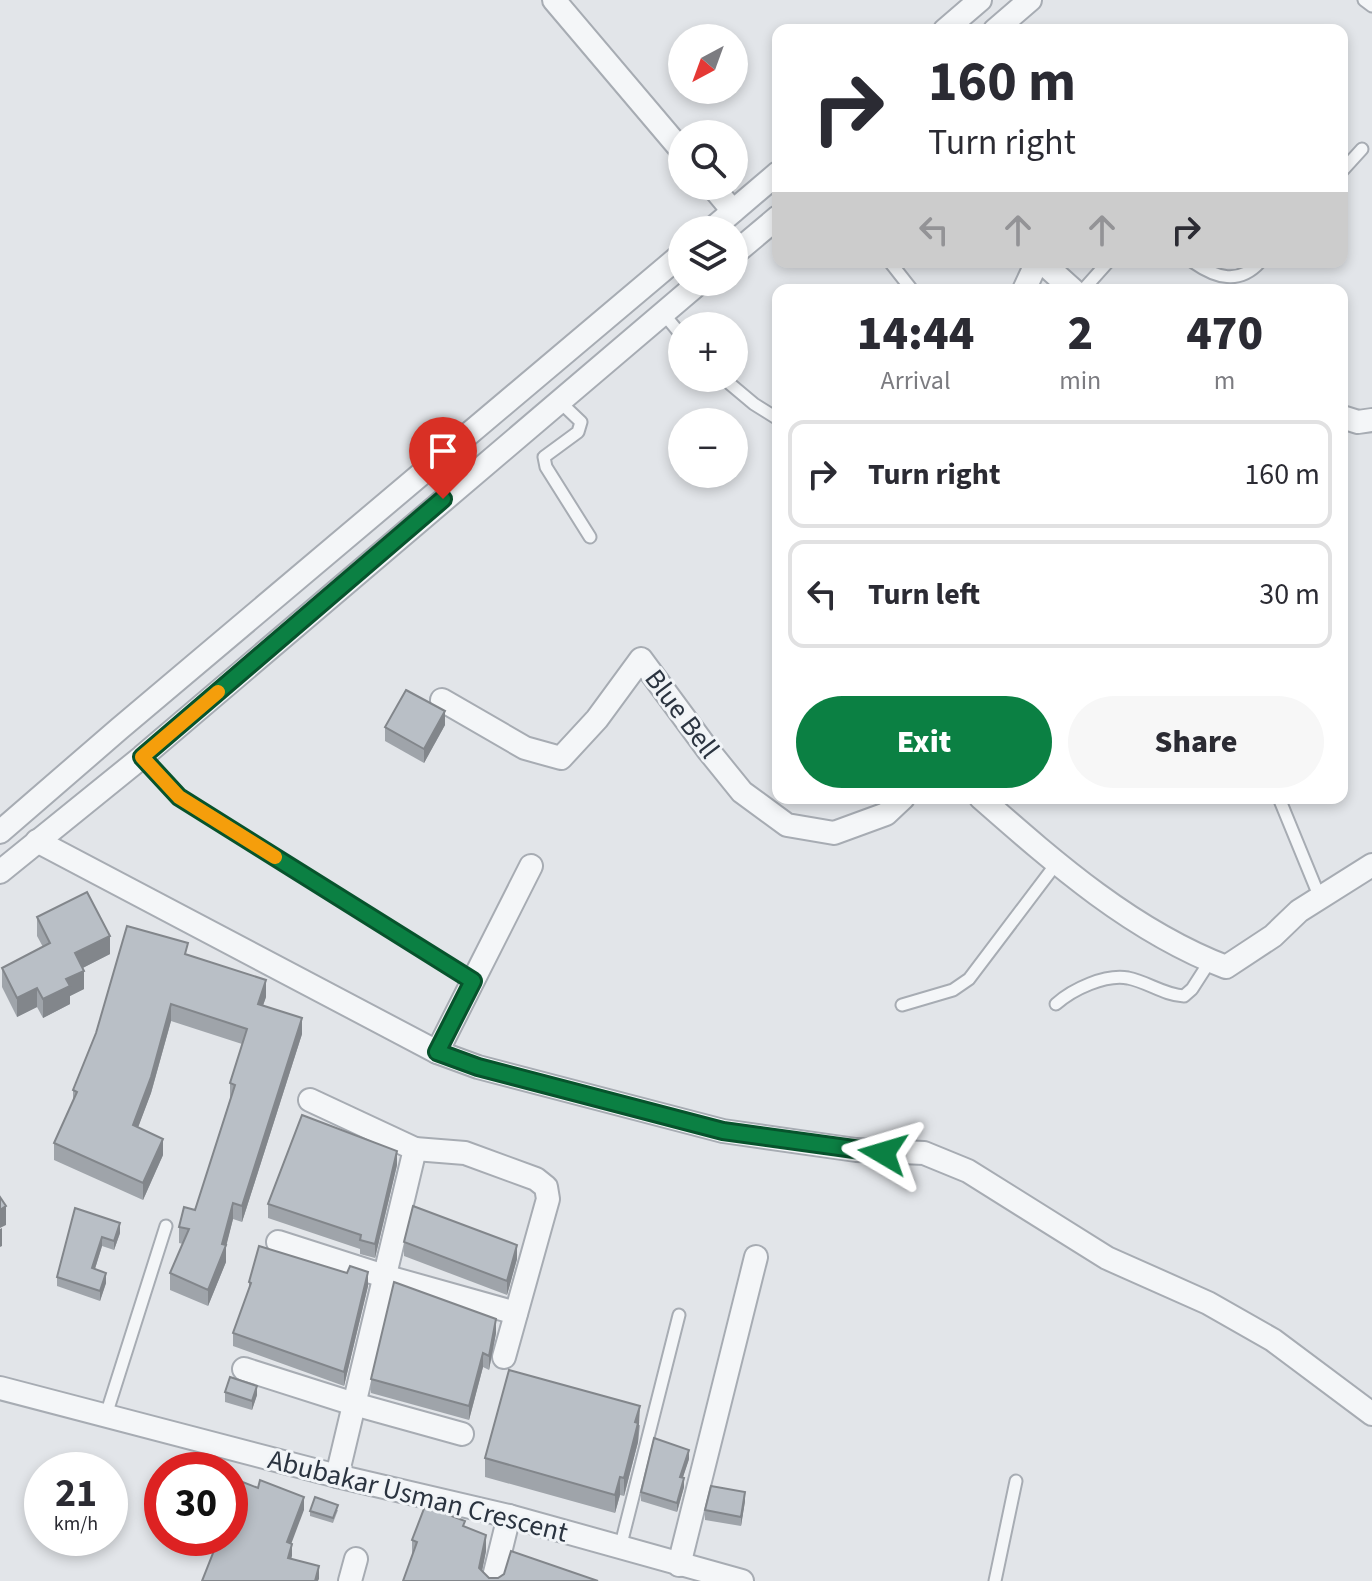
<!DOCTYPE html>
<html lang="en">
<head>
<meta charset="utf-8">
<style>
  :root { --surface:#fff; --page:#f7f7f7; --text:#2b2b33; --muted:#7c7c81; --line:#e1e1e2; --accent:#0b8043 }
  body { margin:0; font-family:"Source Sans 3",sans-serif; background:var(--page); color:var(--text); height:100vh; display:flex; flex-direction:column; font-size:30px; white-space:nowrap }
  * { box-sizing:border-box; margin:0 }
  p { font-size:26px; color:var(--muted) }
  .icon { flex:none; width:44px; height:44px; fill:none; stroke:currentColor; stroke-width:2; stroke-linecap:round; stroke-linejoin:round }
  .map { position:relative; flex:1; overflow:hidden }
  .sheet { position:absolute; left:772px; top:284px; width:576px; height:520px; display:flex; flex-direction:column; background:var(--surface); border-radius:16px; box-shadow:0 4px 12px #0003 }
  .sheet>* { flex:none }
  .hud { position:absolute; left:772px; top:24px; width:576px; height:244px; border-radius:16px; box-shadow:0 4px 12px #0003; background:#fff; color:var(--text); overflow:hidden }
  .needle { width:52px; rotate:221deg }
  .controls { position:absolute; left:668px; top:24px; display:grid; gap:16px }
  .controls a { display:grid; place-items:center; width:80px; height:80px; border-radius:50%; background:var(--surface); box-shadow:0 4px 12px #0003; font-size:40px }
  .speed { position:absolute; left:24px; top:1452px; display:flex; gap:16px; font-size:40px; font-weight:700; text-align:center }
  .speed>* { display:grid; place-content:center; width:104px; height:104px; border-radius:50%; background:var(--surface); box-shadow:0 4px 12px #0003; line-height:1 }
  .speed small { font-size:20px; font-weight:400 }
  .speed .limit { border:12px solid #d22; background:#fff; color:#111 }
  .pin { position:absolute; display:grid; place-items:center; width:68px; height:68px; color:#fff; margin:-82px -34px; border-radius:50% 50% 50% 0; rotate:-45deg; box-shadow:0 0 8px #0007 }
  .pin .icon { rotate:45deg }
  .me { position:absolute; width:88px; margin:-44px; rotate:277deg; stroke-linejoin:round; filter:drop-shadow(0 0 6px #0008) }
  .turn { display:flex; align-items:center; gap:28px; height:168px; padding:0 24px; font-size:36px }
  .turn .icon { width:104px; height:104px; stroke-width:2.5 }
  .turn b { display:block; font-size:56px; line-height:68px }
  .lanes { display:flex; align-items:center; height:76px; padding:0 24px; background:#0003; justify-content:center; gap:40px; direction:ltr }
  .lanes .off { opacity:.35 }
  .eta { display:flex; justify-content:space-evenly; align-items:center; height:136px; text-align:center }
  .eta b { font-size:48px; font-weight:800; line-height:56px }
  .cta { display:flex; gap:16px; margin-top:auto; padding:16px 24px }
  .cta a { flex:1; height:92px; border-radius:48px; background:var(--accent); color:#fff; font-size:32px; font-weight:800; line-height:92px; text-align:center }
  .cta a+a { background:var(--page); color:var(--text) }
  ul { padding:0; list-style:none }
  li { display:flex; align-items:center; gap:24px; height:108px; margin:0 16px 12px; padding:0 8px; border:4px solid var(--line); border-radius:16px }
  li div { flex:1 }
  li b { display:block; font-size:30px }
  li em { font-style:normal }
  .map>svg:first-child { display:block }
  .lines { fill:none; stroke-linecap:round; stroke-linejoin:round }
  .lane-casing { stroke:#a7acb3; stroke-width:15 }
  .street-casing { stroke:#a7acb3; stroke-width:26 }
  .lane { stroke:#f4f6f8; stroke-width:11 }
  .street { stroke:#f4f6f8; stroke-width:22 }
  .wall { fill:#9fa4aa }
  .shaded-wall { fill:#82868b }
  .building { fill:#b9bfc6; stroke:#82868b; stroke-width:2 }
  .route-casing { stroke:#07532c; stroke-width:20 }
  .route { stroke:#0b8043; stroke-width:14 }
  .slow { stroke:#f59e0b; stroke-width:14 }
  .labels { text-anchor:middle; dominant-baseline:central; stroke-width:6; stroke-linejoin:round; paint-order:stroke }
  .street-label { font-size:28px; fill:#2b3440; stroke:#f1f4f7 }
</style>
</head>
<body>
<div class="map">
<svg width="1372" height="1581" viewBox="0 0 1372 1581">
  <rect width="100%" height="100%" fill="#e2e5e9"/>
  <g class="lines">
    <defs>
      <g id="lane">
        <polyline points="1364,0 1372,6"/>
        <polyline points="1342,171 1362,149"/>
        <polyline points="890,262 912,290"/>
        <path d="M1193,262c23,16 46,23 67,0"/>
        <polyline points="1083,290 1108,262"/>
        <polyline points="663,313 682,336"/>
        <polyline points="723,378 754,404 778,419"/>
        <polyline points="559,401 581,422 578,432 544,457 546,467 590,537"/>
        <polyline points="142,757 179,797 473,981"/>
        <polyline points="1279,798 1320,898"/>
        <path d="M1056,1004c17,-15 49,-30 72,-26 20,4 36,17 56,18l8,-7 18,-28"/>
        <polyline points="902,1005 953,990 969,979 1056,864"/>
        <polyline points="106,1415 166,1226"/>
        <polyline points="620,1548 679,1315"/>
        <polyline points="995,1581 1016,1481"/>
      </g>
      <g id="street">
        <polyline points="554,0 682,151"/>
        <polyline points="945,30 980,0"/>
        <polyline points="995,30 1030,0"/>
        <polyline points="712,186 733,211"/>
        <polyline points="711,230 778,173"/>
        <polyline points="734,254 778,217"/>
        <polyline points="1042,262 1073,290"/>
        <polyline points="1024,290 1037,262"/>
        <polyline points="1342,417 1358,422 1372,420"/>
        <polyline points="442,700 525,748 561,758 597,719 641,659 708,750 742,792 787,825 834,833 886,814 903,798"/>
        <path d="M981,798c74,65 151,133 245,169l47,-31 26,-25 73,-46"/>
        <polyline points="0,832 119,729 682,254"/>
        <polyline points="37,841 437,1052 478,1067 723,1131 856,1150 924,1153 968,1171 1107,1258 1208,1303 1273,1340 1372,1414"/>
        <polyline points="0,872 142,757 700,282"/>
        <polyline points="437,1052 531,866"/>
        <polyline points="310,1100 415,1149 337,1476"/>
        <polyline points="415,1149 465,1153 536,1179 546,1187 548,1199 504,1357"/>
        <polyline points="278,1242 384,1276 516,1313"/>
        <polyline points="244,1369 354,1404 462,1434"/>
        <polyline points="0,1388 337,1476 509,1516 742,1581"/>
        <polyline points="679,1565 756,1257"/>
        <polyline points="350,1581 356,1559"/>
        <polyline points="493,1581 509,1516"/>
      </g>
    </defs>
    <!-- lane casing -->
    <use href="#lane" class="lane-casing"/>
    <!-- street casing -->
    <use href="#street" class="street-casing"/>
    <!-- lane -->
    <use href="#lane" class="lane"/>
    <!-- street -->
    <use href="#street" class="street"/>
  </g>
  <!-- wall -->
  <g class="wall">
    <polygon points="445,725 424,763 385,741 385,727"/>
    <polygon points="37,917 110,954 82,968 84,989 70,996 70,1004 43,1018 37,1007 17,1017 2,987 2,968 43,947 37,936"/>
    <polygon points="188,955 266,997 263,1005 302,1034 242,1222 233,1219 226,1245 226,1262 208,1306 170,1290 170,1273 183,1244 179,1243 179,1227 195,1210 230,1099 230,1083 242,1044 171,1021 151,1093 138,1127 163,1155 143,1200 54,1160 54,1143 73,1102 73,1090 96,1033"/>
    <polygon points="397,1165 375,1258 360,1254 360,1249 268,1218 268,1204"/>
    <polygon points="75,1208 120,1233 114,1250 102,1246 95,1269 106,1283 100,1301 57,1286 57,1277"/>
    <polygon points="404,1242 517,1259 507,1295 404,1256"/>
    <polygon points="249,1282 368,1286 344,1386 233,1346 233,1333 249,1290"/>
    <polygon points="496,1333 489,1370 483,1367 469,1420 371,1393 371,1379"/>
    <polygon points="225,1392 257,1395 252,1410 225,1402"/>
    <polygon points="640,1425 638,1442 624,1496 620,1495 615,1513 485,1477 485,1458"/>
    <polygon points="689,1459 683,1477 684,1487 677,1512 641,1501 641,1492"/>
    <polygon points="745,1501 741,1526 705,1520 705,1510"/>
    <polygon points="338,1510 333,1523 310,1516 310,1511"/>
    <polygon points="465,1526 486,1551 482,1571 489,1578 403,1581 412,1556 412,1540"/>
  </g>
  <!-- shaded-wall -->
  <g class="shaded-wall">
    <polygon points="445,711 445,725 424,763 424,749"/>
    <polygon points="110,936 110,954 75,972 75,953"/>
    <polygon points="84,971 84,989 70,996 70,1004 43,1018 43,999 66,979"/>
    <polygon points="266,980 266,997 258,1020 258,1004"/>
    <polygon points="37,988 37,1007 17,1017 17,998"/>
    <polygon points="171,1004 171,1021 151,1093 133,1141 133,1125"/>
    <polygon points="302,1018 302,1034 242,1222 242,1206"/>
    <polygon points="163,1139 163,1155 143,1200 143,1183"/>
    <polygon points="397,1151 397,1165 375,1258 375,1244"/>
    <polygon points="233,1203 233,1219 226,1247 226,1245 226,1262 208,1306 208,1290 222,1244"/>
    <polygon points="6,1206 6,1225 0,1228 0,1210"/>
    <polygon points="120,1223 120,1233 114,1250 114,1241"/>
    <polygon points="2,1228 2,1246 0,1247 0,1229"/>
    <polygon points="102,1237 102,1246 92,1278 92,1268"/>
    <polygon points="517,1245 517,1259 507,1295 507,1281"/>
    <polygon points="368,1272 368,1286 344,1386 344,1372"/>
    <polygon points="106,1273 106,1283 100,1301 100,1291"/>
    <polygon points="496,1319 496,1333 489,1370 489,1356"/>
    <polygon points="483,1353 483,1367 469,1420 469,1406"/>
    <polygon points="257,1386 257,1395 252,1410 252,1401"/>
    <polygon points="640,1406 638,1442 624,1496 624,1478 635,1422"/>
    <polygon points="689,1450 689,1459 680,1486 680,1477"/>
    <polygon points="620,1477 620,1495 615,1513 615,1495"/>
    <polygon points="684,1478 684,1487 677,1512 677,1503"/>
    <polygon points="745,1492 745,1501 741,1526 741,1517"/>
    <polygon points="304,1497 304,1510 287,1555 287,1542"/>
    <polygon points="486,1535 486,1551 480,1581 479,1568"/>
    <polygon points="292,1544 292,1556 288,1570 288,1558"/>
    <polygon points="319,1566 319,1579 318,1581 315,1581"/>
  </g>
  <!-- building -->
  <g class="building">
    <polygon points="406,690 445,711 424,749 385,727"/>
    <polygon points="87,892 110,936 75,953 84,971 66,979 70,986 43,999 37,988 17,998 2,968 50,943 37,917"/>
    <polygon points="127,926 188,943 185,954 266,980 258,1004 302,1018 242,1206 233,1203 222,1244 226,1245 208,1290 170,1273 189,1229 179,1227 184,1207 195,1210 235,1085 230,1083 247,1029 171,1004 151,1077 133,1125 163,1139 143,1183 54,1143 77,1092 73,1090 96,1033"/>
    <polygon points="302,1115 397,1151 375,1244 360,1240 361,1235 268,1204"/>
    <polygon points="0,1197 6,1206 0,1210"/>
    <polygon points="413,1206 517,1245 507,1281 404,1242"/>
    <polygon points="75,1208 120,1223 114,1241 102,1237 92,1268 106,1273 100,1291 57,1277"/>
    <polygon points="259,1246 347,1273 350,1266 368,1272 344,1372 233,1333 251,1283 249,1282"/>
    <polygon points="394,1282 496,1319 489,1356 483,1353 469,1406 371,1379"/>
    <polygon points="509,1370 640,1406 635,1422 638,1423 624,1478 620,1477 615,1495 485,1458"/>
    <polygon points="230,1377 257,1386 252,1401 225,1392"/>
    <polygon points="654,1438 689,1450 680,1477 684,1478 677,1503 641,1492"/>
    <polygon points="235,1479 258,1488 260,1480 304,1497 287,1542 292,1544 288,1558 319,1566 315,1581 202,1581 219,1538 230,1538 230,1493"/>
    <polygon points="711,1486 745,1492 741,1517 705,1510"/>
    <polygon points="315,1497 338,1505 333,1518 310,1511"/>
    <polygon points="425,1506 465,1521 463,1526 486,1535 479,1568 489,1578 498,1578 504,1574 511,1551 598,1581 403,1581 417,1542 412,1540"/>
  </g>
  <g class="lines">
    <defs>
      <polyline id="route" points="443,499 142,757 179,797 473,981 437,1052 478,1067 723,1131 883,1153"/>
    </defs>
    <!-- route casing -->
    <use href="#route" class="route-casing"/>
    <!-- route -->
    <use href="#route" class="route"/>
    <!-- slow -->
    <polyline class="slow" points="218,692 142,757 179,797 275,857"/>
  </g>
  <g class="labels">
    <!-- street labels -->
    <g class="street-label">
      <text transform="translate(682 714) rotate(53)">Blue Bell</text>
      <text transform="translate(418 1496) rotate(14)">Abubakar Usman Crescent</text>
    </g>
  </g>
</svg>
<div class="controls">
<a><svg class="needle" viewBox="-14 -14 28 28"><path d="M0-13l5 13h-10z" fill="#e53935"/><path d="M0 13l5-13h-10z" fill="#7c7c81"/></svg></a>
<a><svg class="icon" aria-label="search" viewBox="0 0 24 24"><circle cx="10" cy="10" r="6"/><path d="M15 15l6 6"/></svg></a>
<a><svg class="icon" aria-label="layers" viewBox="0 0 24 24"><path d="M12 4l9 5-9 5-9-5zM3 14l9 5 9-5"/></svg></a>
<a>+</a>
<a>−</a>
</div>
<div class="speed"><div>21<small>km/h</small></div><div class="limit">30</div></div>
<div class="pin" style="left:443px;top:499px;background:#d93025"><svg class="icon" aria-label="arrive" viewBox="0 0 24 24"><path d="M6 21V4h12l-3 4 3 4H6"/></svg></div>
<svg class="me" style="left:883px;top:1153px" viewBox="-20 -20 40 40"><path d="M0-17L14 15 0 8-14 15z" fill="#0b8043" stroke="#fff" stroke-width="4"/></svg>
<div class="hud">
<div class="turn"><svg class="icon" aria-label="right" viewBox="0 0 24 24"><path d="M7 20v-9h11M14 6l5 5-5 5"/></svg><div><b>160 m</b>Turn right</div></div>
<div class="lanes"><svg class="icon off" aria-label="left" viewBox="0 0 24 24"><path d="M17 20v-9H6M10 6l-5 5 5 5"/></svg><svg class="icon off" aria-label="ahead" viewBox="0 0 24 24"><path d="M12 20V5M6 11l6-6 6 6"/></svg><svg class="icon off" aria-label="ahead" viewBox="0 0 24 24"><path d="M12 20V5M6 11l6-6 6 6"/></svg><svg class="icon" aria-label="right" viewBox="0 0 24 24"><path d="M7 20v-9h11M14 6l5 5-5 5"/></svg></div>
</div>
<section class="sheet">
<div class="eta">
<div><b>14:44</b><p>Arrival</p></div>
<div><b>2</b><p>min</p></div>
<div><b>470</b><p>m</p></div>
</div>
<ul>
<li><svg class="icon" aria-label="right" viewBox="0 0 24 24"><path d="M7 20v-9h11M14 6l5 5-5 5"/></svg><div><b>Turn right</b></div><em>160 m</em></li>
<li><svg class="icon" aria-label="left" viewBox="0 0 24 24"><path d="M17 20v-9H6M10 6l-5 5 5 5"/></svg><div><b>Turn left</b></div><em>30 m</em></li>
</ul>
<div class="cta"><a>Exit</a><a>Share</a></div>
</section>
</div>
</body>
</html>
